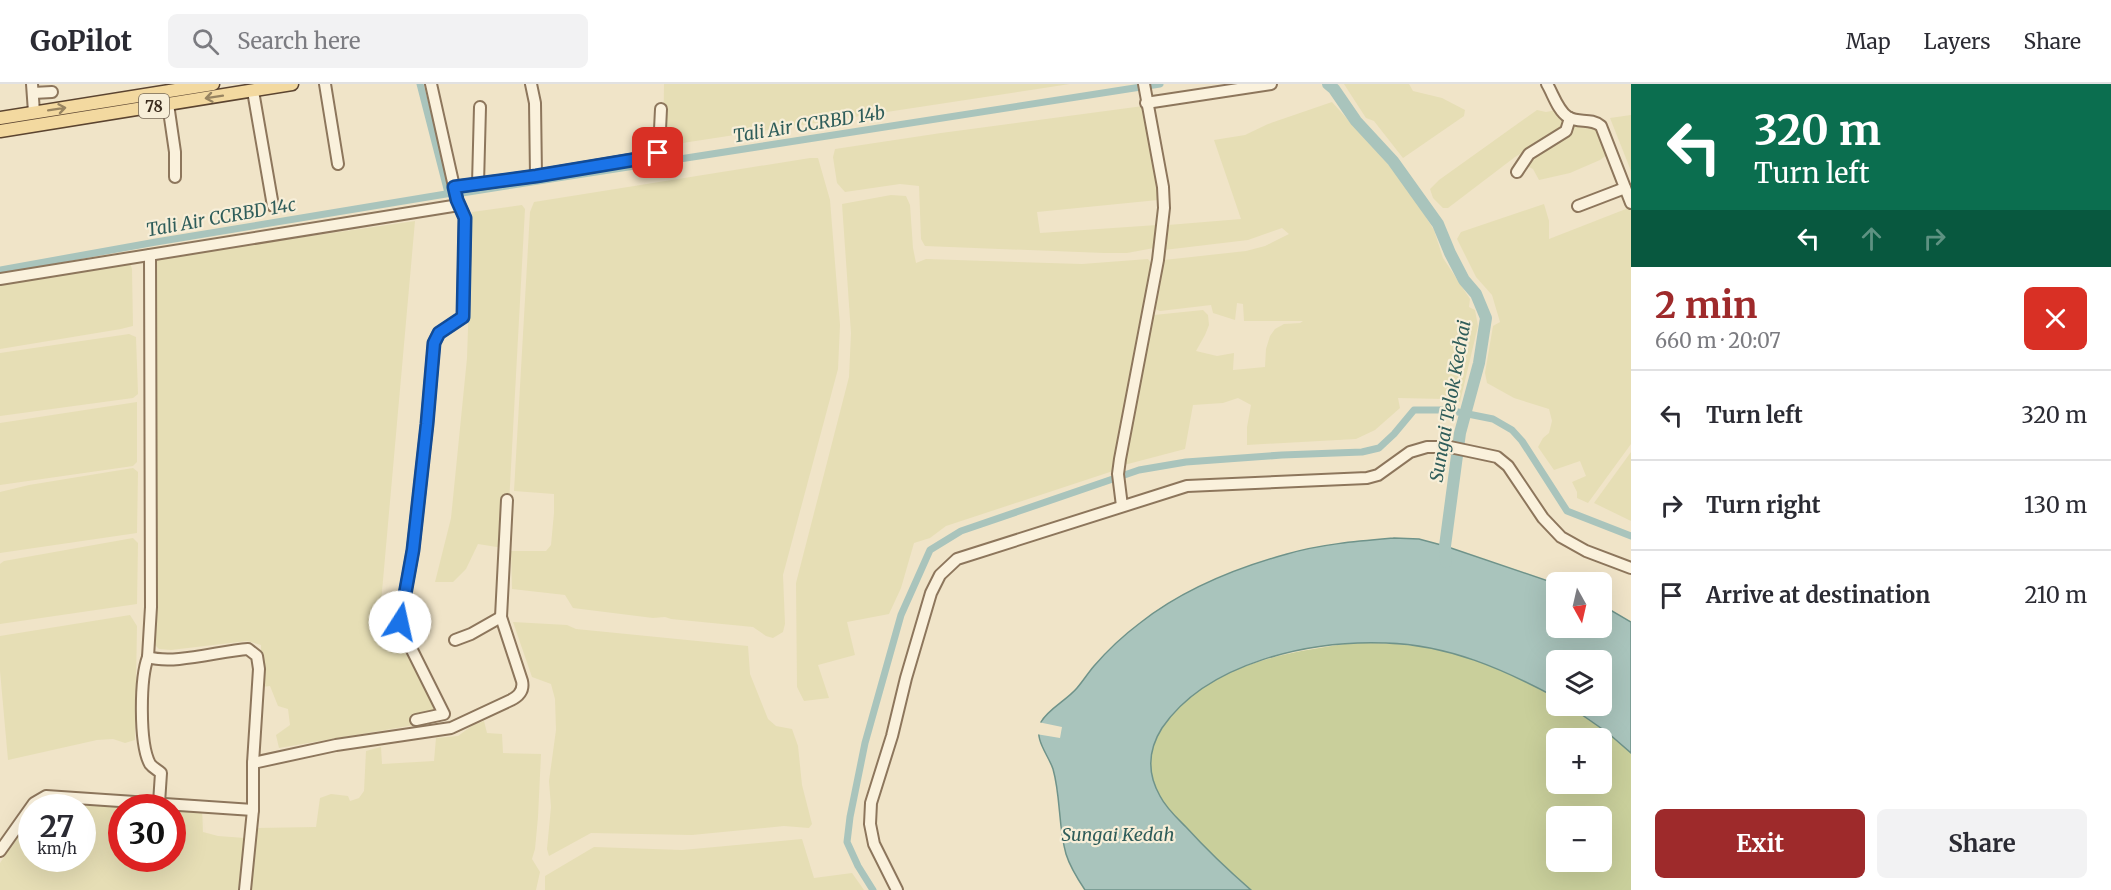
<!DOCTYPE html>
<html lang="en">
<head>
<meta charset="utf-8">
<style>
  :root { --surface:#fff; --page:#f2f2f3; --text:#2b2b33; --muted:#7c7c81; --line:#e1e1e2; --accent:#9e2a2b }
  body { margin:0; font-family:Merriweather,serif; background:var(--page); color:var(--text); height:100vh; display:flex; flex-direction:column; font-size:22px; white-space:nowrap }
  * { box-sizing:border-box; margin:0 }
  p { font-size:20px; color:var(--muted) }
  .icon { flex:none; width:33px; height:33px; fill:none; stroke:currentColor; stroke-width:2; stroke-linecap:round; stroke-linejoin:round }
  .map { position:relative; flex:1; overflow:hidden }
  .drawer { display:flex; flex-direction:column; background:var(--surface); width:480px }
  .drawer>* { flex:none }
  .banner { background:#0b6e4f; color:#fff; overflow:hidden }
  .needle { width:39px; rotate:172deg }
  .buttons { position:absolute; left:1546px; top:488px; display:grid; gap:12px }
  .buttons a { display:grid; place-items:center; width:66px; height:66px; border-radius:9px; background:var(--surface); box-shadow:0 6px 24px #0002; font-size:30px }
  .speed { position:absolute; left:18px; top:710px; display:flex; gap:12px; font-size:30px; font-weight:700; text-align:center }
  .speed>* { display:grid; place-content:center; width:78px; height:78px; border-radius:50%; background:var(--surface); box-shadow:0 6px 24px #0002; line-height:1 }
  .speed small { font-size:15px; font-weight:400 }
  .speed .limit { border:9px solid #d22; background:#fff; color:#111 }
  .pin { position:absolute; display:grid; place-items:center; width:51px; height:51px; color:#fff; margin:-26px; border-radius:12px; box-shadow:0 3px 9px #0006 }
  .me { position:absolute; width:66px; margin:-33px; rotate:10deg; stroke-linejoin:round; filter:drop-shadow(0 0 4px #0008) }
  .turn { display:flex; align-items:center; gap:21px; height:126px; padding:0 24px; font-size:27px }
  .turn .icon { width:78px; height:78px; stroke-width:2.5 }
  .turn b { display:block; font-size:42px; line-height:51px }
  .lanes { display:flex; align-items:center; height:57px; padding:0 24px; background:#0003; justify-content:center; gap:30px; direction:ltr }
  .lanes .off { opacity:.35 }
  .round { display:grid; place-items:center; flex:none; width:63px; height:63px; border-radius:9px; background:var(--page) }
  .headline { display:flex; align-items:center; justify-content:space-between; height:102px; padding:0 24px }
  h1 { font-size:36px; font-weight:700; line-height:45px; color:var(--accent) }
  .button { display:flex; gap:12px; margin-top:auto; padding:12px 24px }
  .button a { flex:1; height:69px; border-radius:9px; background:var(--accent); color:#fff; font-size:24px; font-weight:700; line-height:69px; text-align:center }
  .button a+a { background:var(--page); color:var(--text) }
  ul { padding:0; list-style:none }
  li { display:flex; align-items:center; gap:18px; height:90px; padding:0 24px; border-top:2px solid var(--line) }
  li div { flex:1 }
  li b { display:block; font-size:22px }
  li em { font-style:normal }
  header { display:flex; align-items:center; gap:36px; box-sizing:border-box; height:84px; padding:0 30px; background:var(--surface); border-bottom:2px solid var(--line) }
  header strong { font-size:28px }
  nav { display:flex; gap:33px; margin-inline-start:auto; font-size:21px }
  .search { width:420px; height:54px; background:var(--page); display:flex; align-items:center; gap:15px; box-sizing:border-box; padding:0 21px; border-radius:9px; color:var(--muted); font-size:22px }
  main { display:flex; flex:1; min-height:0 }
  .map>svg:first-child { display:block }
  .farmland { fill:#e6deb5; fill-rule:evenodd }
  .green { fill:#c9cf9b; fill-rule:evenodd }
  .water { fill:#a9c4bc; stroke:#6f938a; stroke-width:1.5 }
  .pier { fill:#f0e4c8 }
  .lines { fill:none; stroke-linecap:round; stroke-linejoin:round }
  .canal { stroke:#a9c4bc; stroke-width:7 }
  .river { stroke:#a9c4bc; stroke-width:12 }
  .minor-casing { stroke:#8d765c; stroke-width:14 }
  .major-casing { stroke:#5b4430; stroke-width:15 }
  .minor { stroke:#faf1dc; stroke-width:10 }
  .major { stroke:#f3d9a0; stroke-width:12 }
  .oneway { stroke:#988460 }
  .route-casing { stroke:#114b97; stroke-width:15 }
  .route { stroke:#1a73e8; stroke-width:10 }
  .labels { text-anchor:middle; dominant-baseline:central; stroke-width:4.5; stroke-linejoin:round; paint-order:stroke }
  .shield { fill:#f7eed8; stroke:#756857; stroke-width:1.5 }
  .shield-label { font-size:15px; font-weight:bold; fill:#3d2e20 }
  .water-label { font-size:18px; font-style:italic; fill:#2f5d5a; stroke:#f7eed8 }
</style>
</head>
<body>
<header>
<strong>GoPilot</strong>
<div class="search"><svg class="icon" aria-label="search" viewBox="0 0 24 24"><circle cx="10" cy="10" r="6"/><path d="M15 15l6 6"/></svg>Search here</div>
<nav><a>Map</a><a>Layers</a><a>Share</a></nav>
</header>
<main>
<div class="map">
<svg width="1631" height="806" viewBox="0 0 1631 806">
  <rect width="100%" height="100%" fill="#f0e4c8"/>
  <!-- farmland -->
  <g class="farmland">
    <polygon points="664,0 1070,0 663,62"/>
    <polygon points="1344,0 1409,0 1413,7 1442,14 1465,26 1464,32 1403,74 1374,37 1366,34"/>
    <polygon points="1332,18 1403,97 1434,146 1443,174 1470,215 1469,223 1475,226 1478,242 1460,318 1444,315 1398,314 1400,324 1375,346 1356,355 1247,361 1247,343 1251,321 1238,314 1223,319 1193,321 1185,365 1124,381 1154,231 1203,226 1208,231 1209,241 1205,251 1196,267 1217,272 1234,269 1233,286 1265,283 1266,265 1270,252 1275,245 1284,240 1300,239 1303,237 1244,237 1243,220 1237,219 1235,236 1213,229 1211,221 1160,227 1155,225 1164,176 1246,167 1265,162 1289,150 1282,144 1248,156 1164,166 1168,141 1241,135 1214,56 1245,51 1268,40"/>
    <polygon points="1143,22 1158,84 1158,116 1037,128 1040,149 1157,141 1154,164 1127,169 1104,169 925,162 921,155 919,102 900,100 845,108 837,99 833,73 835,65 941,49"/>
    <polygon points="1537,26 1546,28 1556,26 1567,40 1561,46 1515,73 1448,124 1443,124 1433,114 1430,105 1439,96"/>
    <polygon points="1631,31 1631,87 1610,34"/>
    <polygon points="1592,38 1608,70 1600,76 1570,89 1539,96 1533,85 1525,81 1528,72 1567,48 1577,40"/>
    <polygon points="810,74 818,74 830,116 840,241 838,285 783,491 785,540 783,548 773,554 766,552 753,543 671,535 665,533 653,534 573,524 565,511 512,505 511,467 546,467 551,461 554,429 554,410 514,407 530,128 534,118"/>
    <polygon points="891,111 906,112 910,121 913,164 916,179 926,175 1082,180 1148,175 1153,182 1113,387 946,442 930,454 914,459 901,504 889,530 847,538 855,571 818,581 829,614 804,617 797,603 796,499 849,293 851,249 842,120"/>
    <polygon points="1544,120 1549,137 1549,155 1631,123 1631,360 1588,419 1577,414 1577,408 1572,398 1586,392 1580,377 1554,386 1538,363 1543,354 1549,349 1552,337 1549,325 1514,314 1487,299 1485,289 1493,242 1500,238 1492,211 1476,193 1457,155 1461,148"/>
    <polygon points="522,121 525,125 507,457 503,464 478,460 466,485 453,498 435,498 451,434 467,274 472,128"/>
    <polygon points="415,137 379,541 385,564 404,555 444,636 279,664 276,651 290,641 288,625 278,622 270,602 261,603 261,561 247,557 171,566 159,565 150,556 153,390 157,369 153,172 206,163 221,165"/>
    <polygon points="129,176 132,185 133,242 121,245 0,265 0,196"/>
    <polygon points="129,250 136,253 138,310 133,314 0,332 0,269"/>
    <polygon points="137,318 137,378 133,382 0,401 0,339"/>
    <polygon points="1631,368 1631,437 1594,419"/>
    <polygon points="133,384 138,388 137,449 0,469 0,408 29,401"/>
    <polygon points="133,454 138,459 137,520 0,540 0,480 4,477"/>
    <polygon points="130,531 137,542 135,656 125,659 113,655 97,656 8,676 0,587 0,552"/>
    <polygon points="513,538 567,541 576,545 748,562 750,590 768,635 776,642 792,645 798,662 802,701 812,740 809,744 784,742 692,751 591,749 549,772 547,765 551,723 549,697 556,646 555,615 551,600 532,593"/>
    <polygon points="484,637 487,649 502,650 503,669 541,670 538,733 535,765 532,775 540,788 536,806 252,806 256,744 316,743 320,714 331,710 348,712 350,717 359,714 364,707 366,667 381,663 382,680 434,677 436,654 458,652 473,641"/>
    <path d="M44,717l158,6 1,25 15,4 27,2 -6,52h-239v-27l31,-44 1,39h50v-51h-42zM122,723h50v51h-50z"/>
    <polygon points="802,755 814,794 852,789 864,806 545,806 545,792 594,763 682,766"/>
  </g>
  <!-- green -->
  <path class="green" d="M1353,559c34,0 69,1 102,10 31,8 70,28 98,43l4,2v7c25,0 55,31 74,48v137h-380c-23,-20 -44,-41 -65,-63 -9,-10 -21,-20 -27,-32 -12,-24 -11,-45 4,-68 42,-62 122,-75 190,-84zM1557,654h45v45h-45zM1557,732h45v45h-45z"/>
  <!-- water -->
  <path class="water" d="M1394,454l25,1 26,7 112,38v43h45v-22l29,17v131l-23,-20 -40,-28h34v-45h-45v38c-54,-29 -108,-53 -171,-55 -75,-3 -179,19 -224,85 -14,22 -15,45 -2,68 6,12 17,22 26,31 21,23 42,43 65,63h-166c-8,-12 -15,-23 -19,-36 -8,-28 -5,-57 -13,-85 -5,-15 -20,-30 -12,-47 7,-13 26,-22 36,-34 6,-7 11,-15 17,-22 13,-15 30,-31 46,-43 42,-33 96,-55 147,-69 34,-10 72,-13 107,-16z"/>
  <!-- pier -->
  <polygon class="pier" points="1038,638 1062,643 1060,654 1036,650"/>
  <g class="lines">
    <!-- canal -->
    <g class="canal">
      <polyline points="420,0 448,109"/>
      <polyline points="462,109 1160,0"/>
      <polyline points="0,186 156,158 452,109"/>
      <polyline points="873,806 858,782 847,758 850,733 865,659 901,531 930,466 961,447 1139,386 1186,378 1282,371 1362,368 1379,364 1394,350 1414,326 1448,326 1493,335 1512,346 1522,357 1567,427 1631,452"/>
    </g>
    <!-- river -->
    <polyline class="river" points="1328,0 1334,5 1356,37 1393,77 1438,140 1450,169 1464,196 1476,210 1486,234 1479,279 1460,349 1445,462 1446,478"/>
    <defs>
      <g id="minor">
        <polyline points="32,0 34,28"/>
        <polyline points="325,0 338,80"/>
        <polyline points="531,0 535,19 536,92"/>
        <path d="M1547,0c6,10 11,27 21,33 11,7 22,0 33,9l30,77"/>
        <polyline points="253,7 273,122"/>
        <polyline points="33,9 52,8"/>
        <polyline points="1146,19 1271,0"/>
        <polyline points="168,20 175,68 175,93"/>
        <polyline points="1517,88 1529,70 1566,47 1570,34"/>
        <polyline points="478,100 480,23"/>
        <polyline points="454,103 536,92 654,72 659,66 661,25"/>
        <polyline points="1578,122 1625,104"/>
        <path d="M150,171l1,352 -3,50c26,8 71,-6 100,-8l9,7 2,13 -6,94v47l-8,80"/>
        <polyline points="0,195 459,121"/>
        <polyline points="1122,422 1118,390 1120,375 1158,176 1164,124 1163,103 1144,0"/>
        <polyline points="455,556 471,550 501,533"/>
        <path d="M148,573c-8,21 -9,87 2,107 3,4 8,6 11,9l-2,30"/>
        <polyline points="416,636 444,630 402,546 400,538 413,466 427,340 434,259 439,249 463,233 465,134 457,116 431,0"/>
        <path d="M253,679l83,-18 115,-17 60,-28c8,-4 13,-10 11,-19l-21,-64 6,-117"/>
        <polyline points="0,767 34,719 46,712 253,726"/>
        <polyline points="897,806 874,760 870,740 871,719 892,652 906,594 931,509 940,491 957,475 1187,402 1367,394 1378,391 1410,368 1427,363 1450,363 1497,373 1508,382 1543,434 1561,453 1586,467 1631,484"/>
      </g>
      <g id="major">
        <polyline points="0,34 213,0"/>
        <polyline points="0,47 292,0"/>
      </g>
    </defs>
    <!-- minor casing -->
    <use href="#minor" class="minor-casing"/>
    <!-- major casing -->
    <use href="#major" class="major-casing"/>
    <!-- minor -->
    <use href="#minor" class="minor"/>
    <!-- major -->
    <use href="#major" class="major"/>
  </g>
  <!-- one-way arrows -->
  <defs><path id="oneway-shaft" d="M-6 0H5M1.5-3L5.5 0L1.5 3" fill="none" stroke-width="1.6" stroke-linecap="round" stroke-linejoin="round" transform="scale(1.5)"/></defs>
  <g class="oneway">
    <use href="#oneway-shaft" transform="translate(214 13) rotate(171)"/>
    <use href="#oneway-shaft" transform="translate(57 25) rotate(-9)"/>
  </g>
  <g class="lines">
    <defs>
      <polyline id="route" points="400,538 413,466 427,340 434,259 439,249 463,233 465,134 457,116 454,103 536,92 644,74 658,69"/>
    </defs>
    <!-- route casing -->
    <use href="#route" class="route-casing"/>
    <!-- route -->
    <use href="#route" class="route"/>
  </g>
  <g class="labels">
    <!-- shield labels -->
    <rect class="shield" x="139" y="10" width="30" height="24" rx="4.5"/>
    <g class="shield-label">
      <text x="154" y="22">78</text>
    </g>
    <!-- water labels -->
    <g class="water-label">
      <text transform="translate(809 40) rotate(-9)">Tali Air CCRBD 14b</text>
      <text transform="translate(221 133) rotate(-10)">Tali Air CCRBD 14c</text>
      <text transform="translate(1450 317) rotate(-80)">Sungai Telok Kechai</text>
      <text x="1118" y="750">Sungai Kedah</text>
    </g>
  </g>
</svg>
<div class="buttons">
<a><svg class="needle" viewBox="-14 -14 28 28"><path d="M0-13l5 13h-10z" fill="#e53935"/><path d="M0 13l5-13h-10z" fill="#7c7c81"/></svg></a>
<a><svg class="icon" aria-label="layers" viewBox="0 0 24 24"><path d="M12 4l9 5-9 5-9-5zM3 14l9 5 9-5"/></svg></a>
<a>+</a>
<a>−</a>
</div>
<div class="speed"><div>27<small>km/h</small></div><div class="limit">30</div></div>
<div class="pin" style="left:658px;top:69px;background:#d93025"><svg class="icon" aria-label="arrive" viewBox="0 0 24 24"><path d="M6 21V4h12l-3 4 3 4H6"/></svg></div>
<svg class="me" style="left:400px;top:538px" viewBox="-20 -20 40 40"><circle r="19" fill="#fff"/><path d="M0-13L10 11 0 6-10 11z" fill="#1a73e8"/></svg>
</div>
<section class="drawer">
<div class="banner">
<div class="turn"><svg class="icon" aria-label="left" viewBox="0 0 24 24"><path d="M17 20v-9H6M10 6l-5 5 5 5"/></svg><div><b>320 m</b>Turn left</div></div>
<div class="lanes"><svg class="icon" aria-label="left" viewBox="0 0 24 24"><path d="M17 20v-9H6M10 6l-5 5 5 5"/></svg><svg class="icon off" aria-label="ahead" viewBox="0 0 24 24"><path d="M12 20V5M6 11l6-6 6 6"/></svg><svg class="icon off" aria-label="right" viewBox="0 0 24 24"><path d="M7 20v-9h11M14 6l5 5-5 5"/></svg></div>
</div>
<div class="headline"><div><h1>2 min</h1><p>660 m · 20:07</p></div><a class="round" style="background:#d93025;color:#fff"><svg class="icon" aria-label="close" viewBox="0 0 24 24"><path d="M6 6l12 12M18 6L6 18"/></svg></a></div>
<ul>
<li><svg class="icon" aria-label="left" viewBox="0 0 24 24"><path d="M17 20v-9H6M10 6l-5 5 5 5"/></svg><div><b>Turn left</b></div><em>320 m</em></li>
<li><svg class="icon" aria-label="right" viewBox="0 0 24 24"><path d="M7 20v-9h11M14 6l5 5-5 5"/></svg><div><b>Turn right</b></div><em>130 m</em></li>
<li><svg class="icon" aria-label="arrive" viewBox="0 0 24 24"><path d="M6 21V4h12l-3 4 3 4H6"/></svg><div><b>Arrive at destination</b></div><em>210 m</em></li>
</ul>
<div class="button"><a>Exit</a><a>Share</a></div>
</section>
</main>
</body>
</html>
